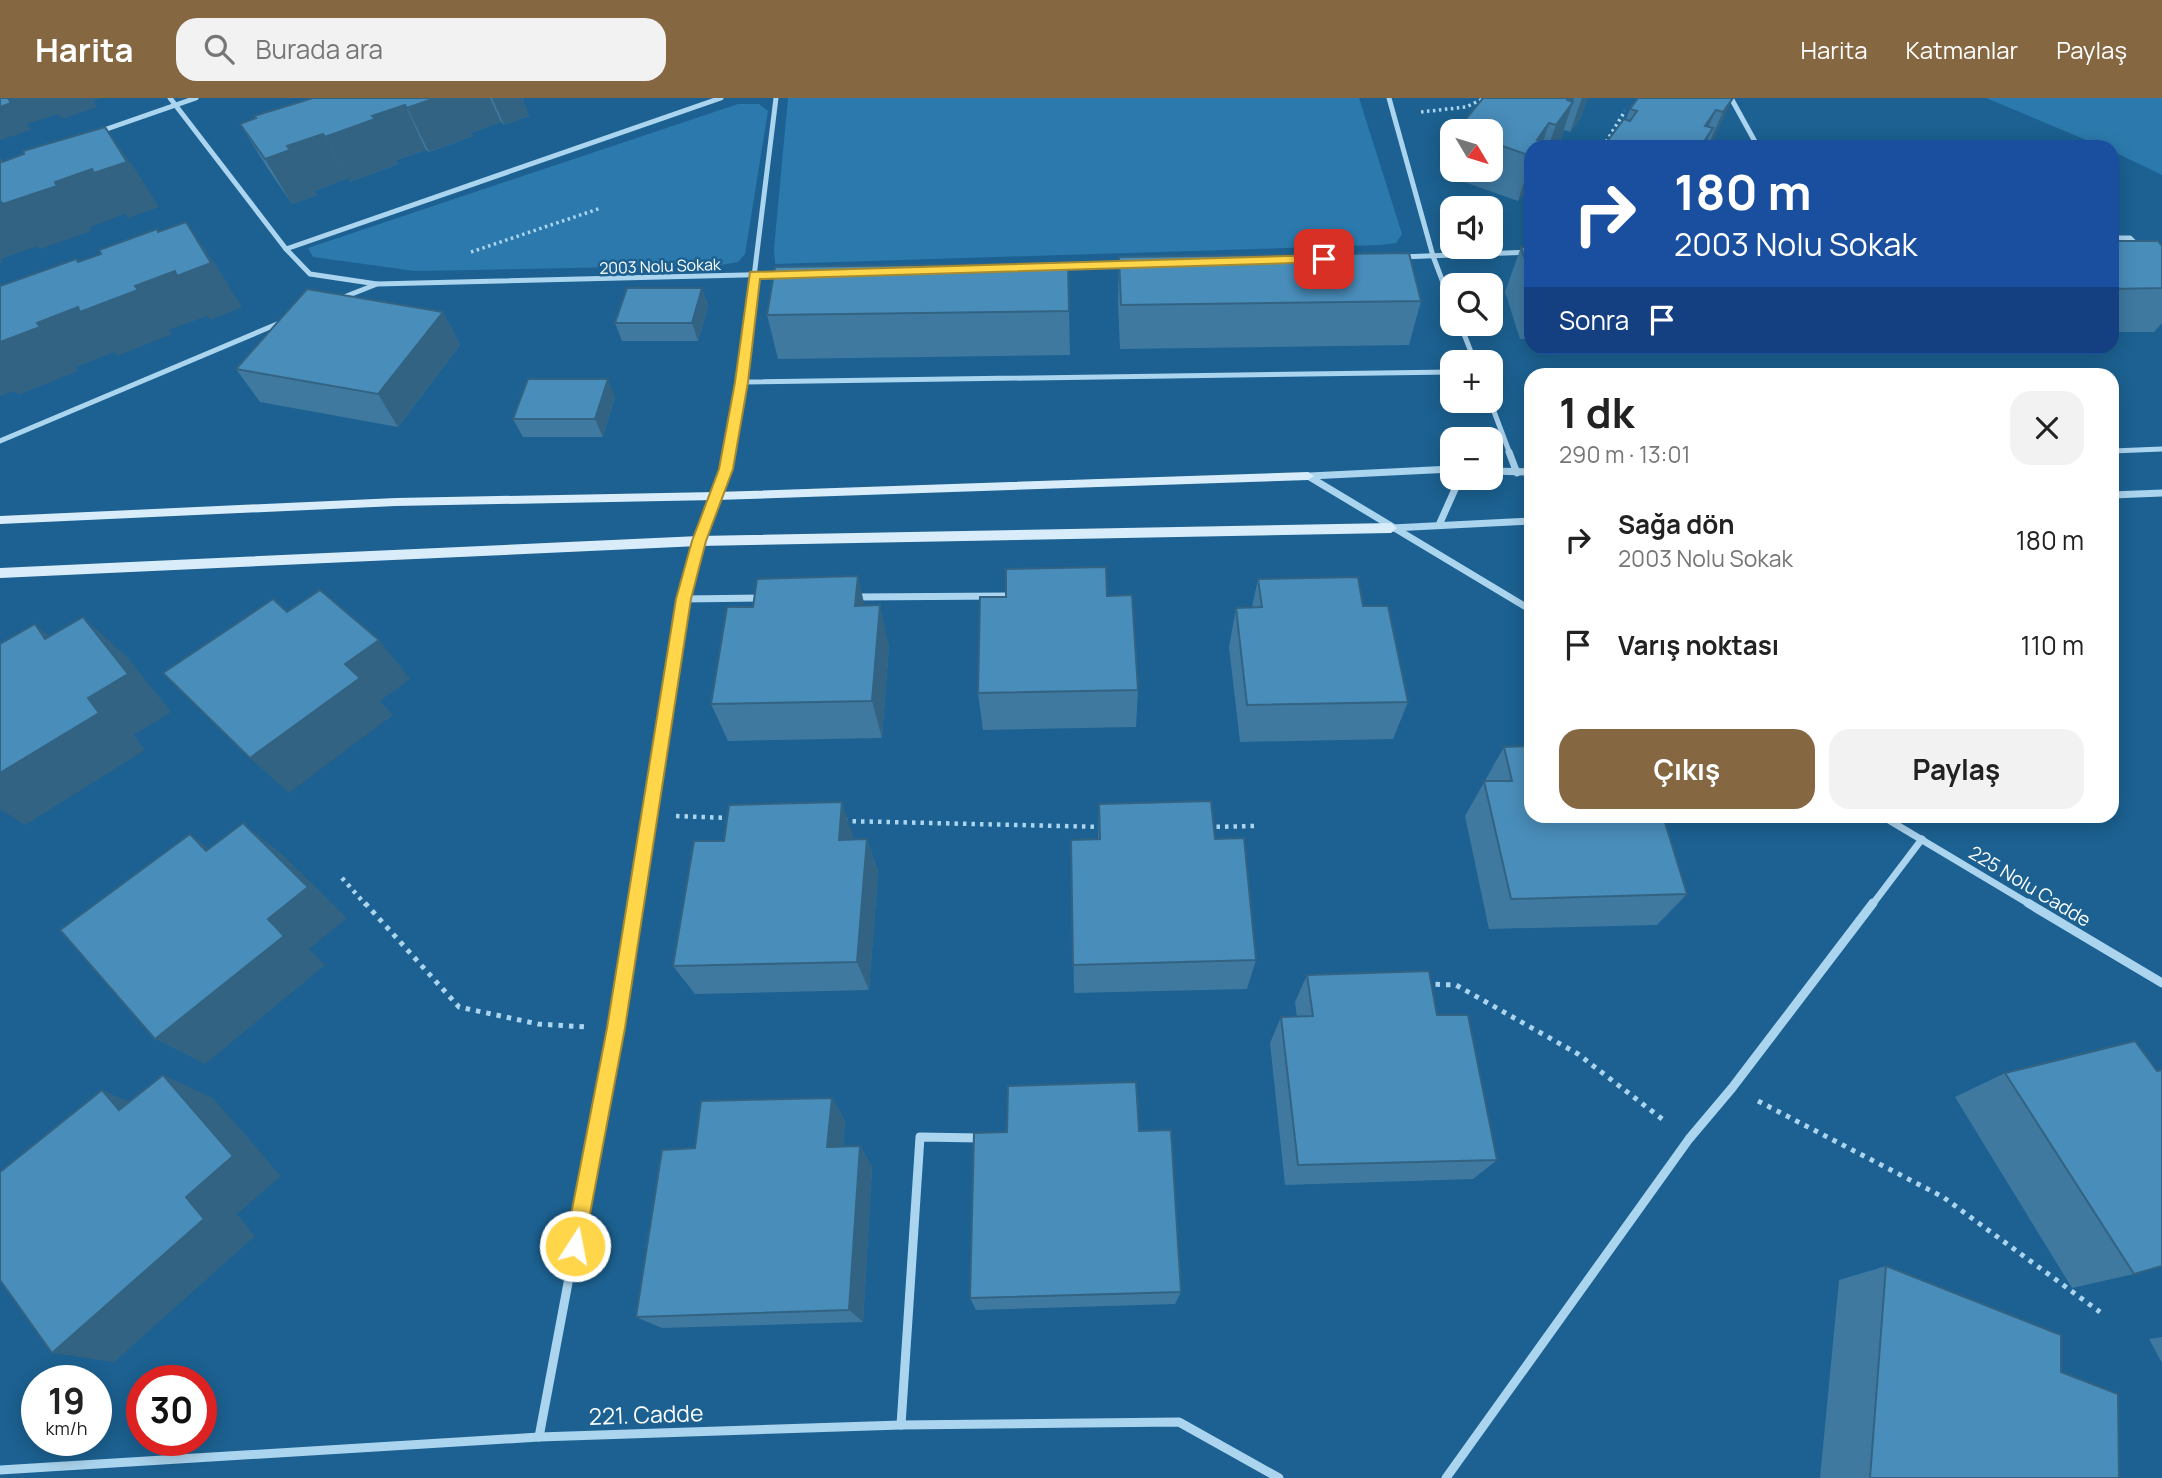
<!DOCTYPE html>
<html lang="tr">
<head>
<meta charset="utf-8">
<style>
  :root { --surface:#fff; --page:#f2f2f2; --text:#222; --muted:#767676; --accent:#856742 }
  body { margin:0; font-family:Manrope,sans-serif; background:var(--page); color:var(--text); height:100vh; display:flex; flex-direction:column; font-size:26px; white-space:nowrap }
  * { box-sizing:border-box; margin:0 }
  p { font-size:23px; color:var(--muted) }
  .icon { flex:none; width:38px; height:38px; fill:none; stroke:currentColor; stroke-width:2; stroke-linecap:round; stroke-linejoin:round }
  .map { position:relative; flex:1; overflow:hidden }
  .side { position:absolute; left:1524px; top:270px; width:595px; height:455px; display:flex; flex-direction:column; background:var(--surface); border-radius:21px; box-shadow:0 4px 18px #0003 }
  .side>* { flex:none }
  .top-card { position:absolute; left:1524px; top:42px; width:595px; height:214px; border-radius:21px; box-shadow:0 4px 18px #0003; background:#1a4fa0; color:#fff; overflow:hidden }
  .needle { width:46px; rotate:128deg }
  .controls { position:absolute; left:1440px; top:21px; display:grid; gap:14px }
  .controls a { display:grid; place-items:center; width:63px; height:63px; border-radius:14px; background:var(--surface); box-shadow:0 4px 18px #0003; font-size:35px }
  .speed { position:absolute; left:21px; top:1267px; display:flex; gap:14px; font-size:35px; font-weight:700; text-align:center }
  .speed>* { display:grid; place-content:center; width:91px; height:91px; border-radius:50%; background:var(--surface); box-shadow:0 4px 18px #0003; line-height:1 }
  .speed small { font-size:18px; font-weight:400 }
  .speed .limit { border:10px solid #d22; background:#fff; color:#111 }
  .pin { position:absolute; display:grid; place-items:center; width:60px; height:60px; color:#fff; margin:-30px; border-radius:14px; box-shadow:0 4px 10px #0006 }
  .me { position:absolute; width:77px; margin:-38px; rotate:11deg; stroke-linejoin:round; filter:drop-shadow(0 0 5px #0008) }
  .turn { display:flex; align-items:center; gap:24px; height:147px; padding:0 35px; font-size:32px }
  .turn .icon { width:91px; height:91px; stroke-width:2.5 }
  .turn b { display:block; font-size:49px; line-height:60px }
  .then { display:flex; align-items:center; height:66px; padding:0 35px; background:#0003; gap:14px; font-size:26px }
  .round { display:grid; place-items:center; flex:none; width:74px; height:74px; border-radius:21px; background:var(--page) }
  .headline { display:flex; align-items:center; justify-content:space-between; height:119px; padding:0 35px }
  h1 { font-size:42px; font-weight:700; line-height:52px }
  .primary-button { display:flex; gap:14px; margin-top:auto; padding:14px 35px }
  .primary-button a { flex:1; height:80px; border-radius:21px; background:var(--accent); color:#fff; font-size:28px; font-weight:700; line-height:80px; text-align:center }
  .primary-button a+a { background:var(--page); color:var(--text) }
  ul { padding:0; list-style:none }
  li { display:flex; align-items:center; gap:21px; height:105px; padding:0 35px }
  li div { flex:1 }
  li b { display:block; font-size:26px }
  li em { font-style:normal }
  header { display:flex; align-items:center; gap:42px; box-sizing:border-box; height:98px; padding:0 35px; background:var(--accent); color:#fff }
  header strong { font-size:33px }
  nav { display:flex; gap:38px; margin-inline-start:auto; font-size:24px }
  .search { width:490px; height:63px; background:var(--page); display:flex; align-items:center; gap:18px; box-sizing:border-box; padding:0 24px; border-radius:21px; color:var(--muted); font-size:26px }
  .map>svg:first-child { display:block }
  .green { fill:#2c7aad }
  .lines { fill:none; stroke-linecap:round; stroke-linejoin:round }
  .path-far2 { stroke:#abd4ee; stroke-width:3.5; stroke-dasharray:2.5 3.5; stroke-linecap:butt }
  .path-far1 { stroke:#abd4ee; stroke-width:4.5; stroke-dasharray:3.5 5; stroke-linecap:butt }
  .path { stroke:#abd4ee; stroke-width:5; stroke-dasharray:4.5 6; stroke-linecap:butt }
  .street-far2 { stroke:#abd4ee; stroke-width:5 }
  .street-far1 { stroke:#abd4ee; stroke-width:7 }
  .street { stroke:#abd4ee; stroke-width:9 }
  .secondary { fill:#d8ecfa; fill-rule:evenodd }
  .wall { fill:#3f79a0 }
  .shaded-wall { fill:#336382 }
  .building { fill:#498dba; stroke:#336382; stroke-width:2 }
  .route { fill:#ffd54a; stroke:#a68a30; stroke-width:2 }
  .labels { text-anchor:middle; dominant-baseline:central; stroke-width:5; stroke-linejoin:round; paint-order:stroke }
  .far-street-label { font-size:16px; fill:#fff; stroke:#1c6191 }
  .street-label { font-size:19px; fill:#fff; stroke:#1c6191 }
  .near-street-label { font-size:23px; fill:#fff; stroke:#1c6191 }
</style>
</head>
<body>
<header>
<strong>Harita</strong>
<div class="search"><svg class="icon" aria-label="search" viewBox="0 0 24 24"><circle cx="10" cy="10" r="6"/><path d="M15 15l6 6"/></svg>Burada ara</div>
<nav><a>Harita</a><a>Katmanlar</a><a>Paylaş</a></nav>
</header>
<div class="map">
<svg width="2162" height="1380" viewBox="0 0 2162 1380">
  <rect width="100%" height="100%" fill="#1c6191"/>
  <!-- green -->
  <g class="green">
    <polygon points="788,0 1359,0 1402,136 1396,145 1380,147 775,166 774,151"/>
    <polygon points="1986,0 2162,0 2162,77 2112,53 2112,49 2103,49"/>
    <polygon points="738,6 759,6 768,13 745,156 738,164 721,167 415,173 313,159 308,150"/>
  </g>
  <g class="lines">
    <!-- path-far2 -->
    <g class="path-far2">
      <polyline points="1421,14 1466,9 1485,0"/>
      <polyline points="1603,49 1625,13"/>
      <polyline points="471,154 601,110"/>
    </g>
    <!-- path-far1 -->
    <g class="path-far1">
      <polyline points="676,718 730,720"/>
      <polyline points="844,723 1104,729"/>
      <polyline points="1208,729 1255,728"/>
      <polyline points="342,780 366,807"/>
    </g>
    <!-- path -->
    <g class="path">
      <polyline points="365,805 459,909 538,926 587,929"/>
      <polyline points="1425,886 1456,887 1578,956 1666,1024"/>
      <polyline points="1758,1003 1943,1099 2100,1214"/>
    </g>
    <!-- street-far2 -->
    <g class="street-far2">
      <polyline points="170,0 286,151 310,176 377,186 783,176"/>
      <polyline points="1389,0 1433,158 1452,208"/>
      <polyline points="1731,0 1758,49"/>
      <polyline points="101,33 196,0"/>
      <polyline points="2112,140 2130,140 2139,149"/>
      <polyline points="286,151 721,0"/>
      <polyline points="1400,159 1531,154"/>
      <polyline points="1061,169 1126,167"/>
      <polyline points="339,201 377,186"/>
      <polyline points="1460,226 1475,264"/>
      <polyline points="741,284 1452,274"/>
      <polyline points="1490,303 1510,356"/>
      <polyline points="0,343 282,224"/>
      <polyline points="2112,353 2162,351"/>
      <polyline points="729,356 741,284 776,0"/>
    </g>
    <!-- street-far1 -->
    <g class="street-far1">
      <polyline points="1509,354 1517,375"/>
      <polyline points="1491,373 1531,374"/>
      <polyline points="1308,378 1531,512"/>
      <polyline points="1310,378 1452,371"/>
      <polyline points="2112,397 2162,395"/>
      <polyline points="1439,427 1460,380"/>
      <polyline points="1392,430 1531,423"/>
      <polyline points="856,499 1006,498"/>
      <polyline points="683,501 763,500"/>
      <polyline points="1882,718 2031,807"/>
      <polyline points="635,807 683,501 699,443 726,371 729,354"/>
      <polyline points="1872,807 1922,741"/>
    </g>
    <!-- street -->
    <g class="street">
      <polyline points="2028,805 2162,885"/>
      <polyline points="901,1327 920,1039 980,1040"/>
      <polyline points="539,1339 616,930 636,805"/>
      <polyline points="0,1372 539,1339 901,1327 1179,1324 1279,1380"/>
      <polyline points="1446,1380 1689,1041 1732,990 1873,805"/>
    </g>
    <!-- secondary -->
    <g class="secondary">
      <polygon points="1308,374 1314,378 1308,382 716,402 396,408 0,426 0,418 396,400 716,394"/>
      <polygon points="1391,425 1397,430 1391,435 699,448 0,480 0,470 699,438"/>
    </g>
  </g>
  <!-- wall -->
  <g class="wall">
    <polygon points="313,0 522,0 529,18 504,27 501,24 471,35 473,38 429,54 426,52 396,62 398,66 350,84 348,80 314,93 317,97 292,106 268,71 240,26"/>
    <polygon points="1483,0 1588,0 1580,21 1570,34 1564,32 1558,49 1531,49 1531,82 1529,89 1518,103 1450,79 1452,73 1448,72 1452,56 1452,72 1491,72 1491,33 1459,33 1461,27"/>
    <polygon points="1731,0 1709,49 1603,49 1626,21 1630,11"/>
    <polygon points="2112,143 2162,148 2162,225 2154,234 2112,234"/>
    <polygon points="1521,149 1531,149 1531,241 1520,241 1505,194"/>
    <polygon points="1119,159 1421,203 1409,247 1120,251 1118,204"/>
    <polygon points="702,190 708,208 698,243 622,243 615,225"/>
    <polygon points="1069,213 1070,257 778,261 767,217"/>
    <polygon points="443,214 460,247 398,329 260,304 236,271"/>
    <polygon points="615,299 603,339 523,339 513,321"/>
    <polygon points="1258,481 1363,508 1408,604 1393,641 1240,644 1229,549 1236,510 1252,509"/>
    <polygon points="1107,498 1138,592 1136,629 983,632 978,595"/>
    <polygon points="865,508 889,547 882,640 728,643 711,606"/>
    <polygon points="1504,649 1687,796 1657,827 1489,831 1465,718"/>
    <polygon points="1099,706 1215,741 1256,862 1247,891 1074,895 1071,742 1098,741"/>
    <polygon points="853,738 853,741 867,741 878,774 869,892 695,896 673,868"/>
    <polygon points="1307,877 1437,917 1497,1062 1473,1081 1285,1087 1270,945 1281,919 1297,919 1295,904"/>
    <polygon points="2005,975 2134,1176 2072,1190 1955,999"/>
    <polygon points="832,1000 845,1023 843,1049 860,1048 872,1069 863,1224 662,1230 636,1219 695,1050"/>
    <polygon points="1139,1033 1181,1194 1175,1206 976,1212 970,1200"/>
    <polygon points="1886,1168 2061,1274 2119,1380 1820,1380 1839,1182"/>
    <polygon points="2162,1239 2162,1265 2149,1241"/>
  </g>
  <!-- shaded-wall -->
  <g class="shaded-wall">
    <polygon points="8,0 91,0 97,9 62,21 58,16 27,26 31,32 0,42 0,9"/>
    <polygon points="91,0 99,0 100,1 93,3"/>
    <polygon points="435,0 490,0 501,24 471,35 473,38 429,54 407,10"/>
    <polygon points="492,0 522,0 529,18 504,27"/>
    <polygon points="1568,0 1574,0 1572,7 1573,4 1558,49 1548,49 1556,27"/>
    <polygon points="1582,0 1588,0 1580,21 1570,34"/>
    <polygon points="1733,0 1712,45 1709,49 1707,49 1723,14"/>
    <polygon points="405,7 426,52 396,62 398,66 350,84 325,39 372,18"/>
    <polygon points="1716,12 1699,49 1705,28"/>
    <polygon points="1549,25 1542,47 1544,44 1542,49 1534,49 1537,42"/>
    <polygon points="105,29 137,74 159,109 128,120 125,116 90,129 91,133 40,151 37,148 1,161 3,165 0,165 0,103 2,64 1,61 30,97 55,84"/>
    <polygon points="1713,30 1704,49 1700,49"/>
    <polygon points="323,36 348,80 314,93 317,97 292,106 265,61 287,48"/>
    <polygon points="1531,62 1531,82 1529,89 1518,103"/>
    <polygon points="186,124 217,169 242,209 210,222 207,218 169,232 172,236 117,258 114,254 76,269 78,273 18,297 14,293 0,298 0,243 37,225 78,164 76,161 109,203 135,188 175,173 188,174"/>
    <polygon points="702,190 708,208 698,243 692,225"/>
    <polygon points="443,214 460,247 398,329 378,296"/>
    <polygon points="608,281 615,299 603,339 595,321"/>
    <polygon points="858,478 867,518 855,508"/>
    <polygon points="880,507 889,547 882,640 872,603"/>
    <polygon points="83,519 127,559 171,614 134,637 145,652 25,727 0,711 0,675 88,600"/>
    <polygon points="35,526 81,565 45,541"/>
    <polygon points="379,542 410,581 380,603 393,617 289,695 250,660 345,566"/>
    <polygon points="842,704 853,738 850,775 839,742"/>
    <polygon points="243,725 284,758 347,820 309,851 325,867 205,966 155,941 268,821"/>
    <polygon points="190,736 233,769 206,753"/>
    <polygon points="867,741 878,774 869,892 857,864"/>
    <polygon points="163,977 213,1000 281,1078 237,1116 255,1138 114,1264 52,1255 186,1099"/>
    <polygon points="102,992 156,1015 119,1012"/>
    <polygon points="832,1000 845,1023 841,1069 827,1049"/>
    <polygon points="860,1048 872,1069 863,1224 849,1212"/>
  </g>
  <!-- building -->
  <g class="building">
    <polygon points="0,0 8,0 11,5 0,9"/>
    <polygon points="313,0 435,0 407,10 405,7 372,18 375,21 325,39 323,36 287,48 290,52 265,61 240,26 256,20 254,18"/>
    <polygon points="1483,0 1568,0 1567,2 1573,4 1556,27 1549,25 1537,42 1544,44 1540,49 1531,49 1531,58 1491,44 1491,33 1463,33 1467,29 1461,27"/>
    <polygon points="1638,0 1733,0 1723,14 1716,12 1705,28 1713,30 1700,49 1603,49 1624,21 1630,23 1637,13 1630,11"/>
    <polygon points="105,29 127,64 94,75 92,71 55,84 57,88 3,106 0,103 0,61 2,64 24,56 23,53"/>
    <polygon points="186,124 211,165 177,178 175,173 135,188 138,192 80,214 78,209 37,225 40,229 0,244 0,188 76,161 78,164 101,156 99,152 157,131 158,134"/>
    <polygon points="2112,143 2158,143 2162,148 2162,190 2112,191"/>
    <polygon points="1521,149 1531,149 1531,181"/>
    <polygon points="1409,155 1421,203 1121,207 1119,159"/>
    <polygon points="1068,165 1069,213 767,217 775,169"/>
    <polygon points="627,190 702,190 692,225 615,225"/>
    <polygon points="307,191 443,214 378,296 236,271"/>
    <polygon points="528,281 608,281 595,321 513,321"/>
    <polygon points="1106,469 1107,498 1132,497 1138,592 978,595 980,499 1006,499 1006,471"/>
    <polygon points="858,478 855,508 880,507 872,603 711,606 727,509 753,509 757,481"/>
    <polygon points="1358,479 1363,508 1388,508 1408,604 1247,607 1236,510 1262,509 1258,481"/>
    <polygon points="320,492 379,542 345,566 360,580 250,660 163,575 273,501 287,514"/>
    <polygon points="83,519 128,576 88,600 99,615 0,675 0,546 35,526 45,541"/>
    <polygon points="1531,648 1531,718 1663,718 1687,796 1511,801 1484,683 1512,683 1504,649"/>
    <polygon points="1211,703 1215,741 1244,740 1256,862 1073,867 1071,742 1100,741 1099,706"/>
    <polygon points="842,704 839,742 867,741 857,864 673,868 694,743 724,743 729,707"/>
    <polygon points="243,725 308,789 268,821 284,838 155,941 60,832 190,736 206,753"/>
    <polygon points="1429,873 1437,917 1468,917 1497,1062 1298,1067 1281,919 1313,918 1307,877"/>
    <polygon points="2135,943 2157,973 2162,972 2162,1168 2134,1176 2005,975"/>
    <polygon points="163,977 233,1058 186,1099 204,1121 52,1255 0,1182 0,1074 102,992 119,1012"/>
    <polygon points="1136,984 1139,1033 1171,1032 1181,1194 970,1200 974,1035 1007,1034 1008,988"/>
    <polygon points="832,1000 827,1049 860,1048 849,1212 636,1219 662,1052 695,1050 701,1003"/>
    <polygon points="1886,1168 2061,1237 2061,1274 2118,1296 2119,1380 1870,1380"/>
  </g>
  <!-- route -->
  <polygon class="route" points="1324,157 1330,161 1328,164 760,181 748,284 733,371 706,443 691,501 625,930 584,1148 581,1155 575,1158 568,1155 565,1148 607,930 676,501 692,443 719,371 735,284 750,174"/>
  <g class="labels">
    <!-- far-street labels -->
    <g class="far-street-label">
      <text transform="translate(660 168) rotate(-2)">2003 Nolu Sokak</text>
    </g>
    <!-- street labels -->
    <g class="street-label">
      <text transform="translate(2030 788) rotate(31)">225 Nolu Cadde</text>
    </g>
    <!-- near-street labels -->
    <g class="near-street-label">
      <text transform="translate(646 1316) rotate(-2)">221. Cadde</text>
    </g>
  </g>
</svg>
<div class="controls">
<a><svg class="needle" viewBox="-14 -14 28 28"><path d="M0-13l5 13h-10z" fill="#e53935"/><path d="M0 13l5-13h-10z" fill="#767676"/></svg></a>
<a><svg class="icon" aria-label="sound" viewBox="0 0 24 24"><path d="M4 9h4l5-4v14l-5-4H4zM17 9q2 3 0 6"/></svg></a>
<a><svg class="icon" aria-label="search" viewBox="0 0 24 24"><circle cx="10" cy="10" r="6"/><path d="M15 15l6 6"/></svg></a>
<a>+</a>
<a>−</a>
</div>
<div class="speed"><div>19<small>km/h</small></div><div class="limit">30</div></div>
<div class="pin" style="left:1324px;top:161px;background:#d93025"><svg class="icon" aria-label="arrive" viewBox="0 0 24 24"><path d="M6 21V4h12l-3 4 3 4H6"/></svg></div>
<svg class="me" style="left:575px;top:1148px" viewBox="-20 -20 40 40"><circle r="17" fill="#ffd54a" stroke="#fff" stroke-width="3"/><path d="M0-11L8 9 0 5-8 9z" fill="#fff"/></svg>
<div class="top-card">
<div class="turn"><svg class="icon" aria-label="right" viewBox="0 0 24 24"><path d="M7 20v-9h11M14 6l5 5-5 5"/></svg><div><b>180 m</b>2003 Nolu Sokak</div></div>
<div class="then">Sonra<svg class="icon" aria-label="arrive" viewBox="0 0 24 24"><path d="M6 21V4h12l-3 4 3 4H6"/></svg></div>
</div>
<section class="side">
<div class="headline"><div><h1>1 dk</h1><p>290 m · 13:01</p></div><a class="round"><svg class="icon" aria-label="close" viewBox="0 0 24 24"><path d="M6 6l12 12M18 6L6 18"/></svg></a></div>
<ul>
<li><svg class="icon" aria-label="right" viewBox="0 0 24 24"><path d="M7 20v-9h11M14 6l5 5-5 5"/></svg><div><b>Sağa dön</b><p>2003 Nolu Sokak</p></div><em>180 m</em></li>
<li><svg class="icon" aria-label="arrive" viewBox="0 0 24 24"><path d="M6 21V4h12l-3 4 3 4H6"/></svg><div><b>Varış noktası</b></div><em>110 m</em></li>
</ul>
<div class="primary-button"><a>Çıkış</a><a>Paylaş</a></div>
</section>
</div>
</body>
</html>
